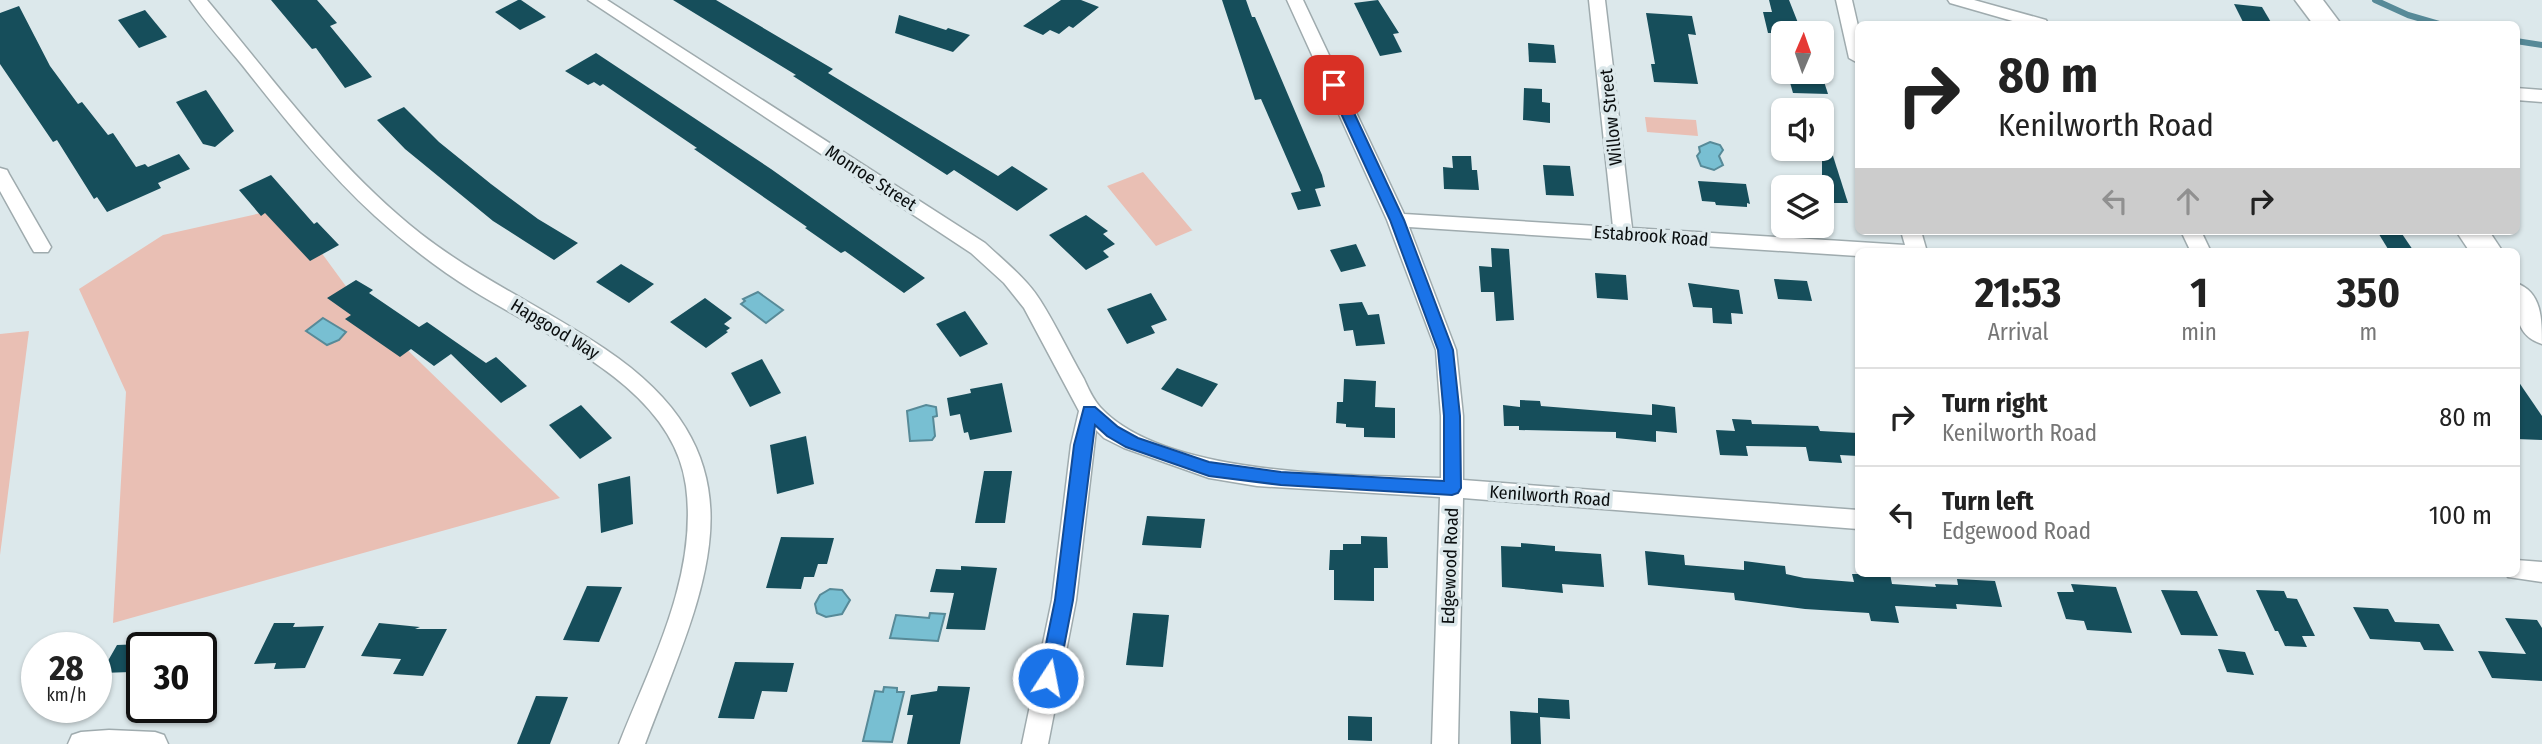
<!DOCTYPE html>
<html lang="en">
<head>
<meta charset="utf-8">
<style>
  :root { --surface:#fff; --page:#f6f6f6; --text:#222; --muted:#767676; --line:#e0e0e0 }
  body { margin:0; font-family:"Fira Sans Condensed",sans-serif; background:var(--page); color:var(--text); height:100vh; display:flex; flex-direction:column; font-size:26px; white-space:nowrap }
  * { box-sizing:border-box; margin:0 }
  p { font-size:23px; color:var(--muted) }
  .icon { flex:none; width:38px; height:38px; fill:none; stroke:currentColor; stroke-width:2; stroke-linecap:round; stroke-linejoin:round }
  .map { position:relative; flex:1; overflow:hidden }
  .drawer { position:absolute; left:1855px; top:248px; width:665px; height:329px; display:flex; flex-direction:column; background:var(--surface); border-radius:10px; box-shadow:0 2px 5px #0004 }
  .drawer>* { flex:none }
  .top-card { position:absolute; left:1855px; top:21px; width:665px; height:214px; border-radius:10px; box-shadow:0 2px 5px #0004; background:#fff; color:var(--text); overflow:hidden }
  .needle { width:46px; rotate:2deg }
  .fabs { position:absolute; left:1771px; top:21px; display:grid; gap:14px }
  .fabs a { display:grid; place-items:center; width:63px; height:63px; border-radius:10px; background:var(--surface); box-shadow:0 2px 5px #0004; font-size:35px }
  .speed { position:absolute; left:21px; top:632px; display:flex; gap:14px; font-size:35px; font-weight:700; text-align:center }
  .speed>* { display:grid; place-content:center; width:91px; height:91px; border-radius:50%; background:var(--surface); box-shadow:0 2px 5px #0004; line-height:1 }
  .speed small { font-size:18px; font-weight:400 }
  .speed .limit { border:4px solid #111; border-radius:10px; background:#fff; color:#111 }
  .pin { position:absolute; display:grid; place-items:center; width:60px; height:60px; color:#fff; margin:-30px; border-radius:14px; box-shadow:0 4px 10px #0006 }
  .me { position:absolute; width:77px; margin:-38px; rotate:11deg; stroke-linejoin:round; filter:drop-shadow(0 0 5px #0008) }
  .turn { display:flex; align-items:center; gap:24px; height:147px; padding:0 28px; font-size:32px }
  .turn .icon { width:91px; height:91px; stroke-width:2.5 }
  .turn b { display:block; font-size:49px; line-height:60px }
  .lanes { display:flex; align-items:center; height:66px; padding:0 28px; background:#0003; justify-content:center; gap:35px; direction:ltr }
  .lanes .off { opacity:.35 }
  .eta { display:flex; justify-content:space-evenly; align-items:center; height:119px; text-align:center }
  .eta b { font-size:42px; font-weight:700; line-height:49px }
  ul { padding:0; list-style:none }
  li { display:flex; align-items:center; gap:21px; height:98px; padding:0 28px; border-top:2px solid var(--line) }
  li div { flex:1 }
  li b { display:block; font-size:26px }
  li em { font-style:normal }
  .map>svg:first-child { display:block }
  .green { fill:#e9bfb4 }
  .water { fill:#78bfd2; stroke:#578a98; stroke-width:2 }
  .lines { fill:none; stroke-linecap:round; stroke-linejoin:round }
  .stream { stroke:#578a98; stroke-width:6 }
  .building { fill:#164e5b }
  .street-casing { stroke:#9fabae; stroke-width:3 }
  .primary-casing { stroke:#9fabae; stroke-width:3 }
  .street { fill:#fff; fill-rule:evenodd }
  .primary { fill:#fff; fill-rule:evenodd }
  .route { fill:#1a73e8; stroke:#114b97; stroke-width:2 }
  .labels { text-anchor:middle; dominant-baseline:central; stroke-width:7; stroke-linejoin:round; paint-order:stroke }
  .street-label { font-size:18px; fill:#0a0e0f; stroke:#dce8eb }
</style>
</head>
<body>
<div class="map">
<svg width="2542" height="744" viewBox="0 0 2542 744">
  <rect width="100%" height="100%" fill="#dce8eb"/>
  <!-- green -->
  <g class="green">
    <polygon points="1645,117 1696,120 1698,136 1647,132"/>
    <polygon points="1143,172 1192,230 1193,230 1156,246 1107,186"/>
    <polygon points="288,207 356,300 560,498 113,623 126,392 79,289 163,235"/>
    <polygon points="29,331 0,555 0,334"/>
  </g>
  <!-- water -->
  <g class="water">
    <polygon points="1710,142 1720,145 1723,150 1719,156 1723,165 1714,170 1701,166 1697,156 1700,152 1699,147"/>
    <polygon points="758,292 783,310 766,323 741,304 745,301 743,299"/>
    <polygon points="323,318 346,332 339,340 327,345 306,331"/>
    <polygon points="926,405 936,407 937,416 933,417 935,436 932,440 910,441 907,411"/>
    <polygon points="830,589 842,590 850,600 842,614 826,617 817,613 815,604 820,595"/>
    <polygon points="930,613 945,614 938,641 890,638 896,615 929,618"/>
    <polygon points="884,687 897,688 897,692 904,692 892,742 863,741 875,691 883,692"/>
  </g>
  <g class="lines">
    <!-- stream -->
    <g class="stream">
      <polyline points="2375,0 2408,15 2439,24"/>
      <polyline points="2516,41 2542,45"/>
    </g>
  </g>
  <!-- building -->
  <g class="building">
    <polygon points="271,0 317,0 337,23 330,26 372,77 345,88 316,48 312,49"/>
    <polygon points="518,0 521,0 546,17 520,30 495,12"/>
    <polygon points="673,0 716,0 833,69 828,73 998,176 1012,166 1048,189 1017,211 954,170 947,175 793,76 796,75"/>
    <polygon points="1061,0 1081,0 1099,7 1073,28 1069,26 1059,34 1050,30 1043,35 1023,26"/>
    <polygon points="1222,0 1246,0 1252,17 1255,17 1322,175 1325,187 1315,189 1321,206 1298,210 1291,193 1301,191 1261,99 1255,100"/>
    <polygon points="1378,0 1399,33 1393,34 1402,52 1380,56 1354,3"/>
    <polygon points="1769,0 1789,0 1802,33 1768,33 1763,12 1772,12"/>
    <polygon points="2234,4 2262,7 2272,24 2244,24"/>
    <polygon points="19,6 50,66 78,104 82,102 108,135 113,133 136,167 145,164 148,167 179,154 190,169 158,183 161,188 107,212 97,197 94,199 57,140 53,142 0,64 0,13"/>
    <polygon points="145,10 167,37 139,48 118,20"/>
    <polygon points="1646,13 1692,16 1696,35 1688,34 1698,84 1654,82 1651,64 1655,64"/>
    <polygon points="899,15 946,30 948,28 970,35 953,52 895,33"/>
    <polygon points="1528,43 1554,45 1556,63 1529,62"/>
    <polygon points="596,53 771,169 925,278 904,293 845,251 841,253 805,228 807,227 694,149 697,148 603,84 600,86 594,82 588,85 565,71"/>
    <polygon points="1787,72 1821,72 1828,94 1793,93"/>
    <polygon points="1524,88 1542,89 1542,102 1550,103 1550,123 1523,120"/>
    <polygon points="206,90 234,131 215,147 203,144 176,102"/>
    <polygon points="404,107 439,142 491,184 538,219 578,243 554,260 493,221 405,149 377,120"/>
    <polygon points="1826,134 1848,203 1822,203 1822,135"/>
    <polygon points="1452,156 1471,156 1472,170 1477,170 1479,190 1444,189 1443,167 1453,168"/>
    <polygon points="1543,165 1570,166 1574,196 1546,195"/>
    <polygon points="271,175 314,224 317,222 339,245 310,261 265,213 261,216 239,190"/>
    <polygon points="1698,181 1746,184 1750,204 1747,203 1747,207 1716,205 1715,202 1702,201"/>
    <polygon points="1086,215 1108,231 1103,234 1115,244 1103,251 1109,257 1086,270 1049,235"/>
    <polygon points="2377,231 2400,231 2413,250 2388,249"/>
    <polygon points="1356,244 1366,266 1341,272 1330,250"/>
    <polygon points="1491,248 1509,249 1514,320 1496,321 1494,292 1481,292 1479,266 1492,267"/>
    <polygon points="621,264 654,284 629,303 596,282"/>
    <polygon points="1595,273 1626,275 1628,300 1597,298"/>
    <polygon points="1774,279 1807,281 1812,301 1778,299"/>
    <polygon points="356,280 373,290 369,293 419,327 427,322 486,363 496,357 527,386 501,403 451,354 434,366 411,349 400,357 345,319 351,315 327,298"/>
    <polygon points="1688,283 1739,290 1743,314 1731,313 1732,324 1713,323 1712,308 1693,307"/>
    <polygon points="1151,293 1167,320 1151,326 1155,333 1127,344 1107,309"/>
    <polygon points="705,298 732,318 724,324 730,328 726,331 728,332 706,348 670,322"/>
    <polygon points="1362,302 1368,315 1379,314 1385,344 1356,346 1353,330 1344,331 1339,304"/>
    <polygon points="965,311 988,344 960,357 936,324"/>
    <polygon points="762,359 781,393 750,407 731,373"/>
    <polygon points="1177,368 1218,384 1202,407 1161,389"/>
    <polygon points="2516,378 2542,416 2542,440 2516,439"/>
    <polygon points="1344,379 1376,381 1375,407 1395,408 1395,438 1364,437 1364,428 1346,427 1346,424 1336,423 1337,402 1343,402"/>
    <polygon points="1002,383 1012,432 970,440 968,432 964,433 960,414 950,416 947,398 971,393 970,389"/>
    <polygon points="1520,400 1540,401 1541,406 1652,415 1652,404 1675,407 1677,433 1656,431 1656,442 1616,438 1616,432 1519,430 1519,426 1504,426 1503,405 1520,407"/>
    <polygon points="581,405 612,438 580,459 549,425"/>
    <polygon points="1732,419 1751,420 1752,424 1818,426 1820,431 1858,433 1858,456 1840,455 1842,463 1809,461 1806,447 1746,446 1748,456 1720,455 1716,430 1735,431"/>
    <polygon points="806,436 814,484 777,494 770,445"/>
    <polygon points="984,471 1012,471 1005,523 975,523"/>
    <polygon points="630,476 633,524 601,533 598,484"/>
    <polygon points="1147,516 1205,519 1201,548 1142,545"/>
    <polygon points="1361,536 1387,537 1388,568 1374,568 1374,601 1334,600 1334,570 1329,570 1330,550 1343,550 1343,544 1361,544"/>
    <polygon points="781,537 834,538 827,564 818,564 814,577 804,577 801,589 766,588"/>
    <polygon points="1521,543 1555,546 1555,551 1601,554 1604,587 1562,584 1563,593 1502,587 1501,546 1521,547"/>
    <polygon points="1645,551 1684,555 1685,565 1744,570 1744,561 1785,566 1786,574 1804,578 1854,582 1852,574 1890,574 1892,584 1936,587 1935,584 1958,585 1957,579 1995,581 2002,607 1956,604 1957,609 1895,606 1899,623 1871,621 1869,613 1805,609 1735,600 1734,593 1648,585"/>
    <polygon points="961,566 997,568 985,630 946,629 954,593 930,592 936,569 961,570"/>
    <polygon points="2071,584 2116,587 2132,633 2087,630 2084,621 2066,619 2057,592 2074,592"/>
    <polygon points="587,586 622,587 599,642 563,640"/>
    <polygon points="2161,590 2197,591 2218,636 2181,635"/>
    <polygon points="2256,590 2284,591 2287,598 2297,599 2315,636 2302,636 2307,647 2285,646 2278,631 2275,631"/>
    <polygon points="2353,607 2388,609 2395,622 2439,624 2454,651 2424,650 2420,642 2370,639"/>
    <polygon points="1133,613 1169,615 1163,667 1126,665"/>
    <polygon points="2505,618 2537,620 2542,628 2542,681 2492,678 2478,651 2526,654"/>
    <polygon points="274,623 295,623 293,627 324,626 305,668 274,669 276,663 254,664"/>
    <polygon points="379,623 420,627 415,629 447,629 423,676 393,674 401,659 361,656"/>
    <polygon points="142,644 142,662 136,662 131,672 101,673 117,645"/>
    <polygon points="2218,649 2245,652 2254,675 2227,672"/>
    <polygon points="735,662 794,663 787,692 762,691 754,719 718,718"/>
    <polygon points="938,686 970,687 960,744 907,744 913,715 907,715 911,695 937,691"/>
    <polygon points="536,696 568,697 550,744 517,744"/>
    <polygon points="1538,698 1569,700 1570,719 1540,717 1541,744 1511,744 1510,711 1538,713"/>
    <polygon points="1348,716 1372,717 1372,741 1348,740"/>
  </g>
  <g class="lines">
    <defs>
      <g id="street">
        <path d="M190,0h17c68,81 130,168 214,234 58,45 124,74 184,115 170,114 97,242 40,395h-26c32,-81 79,-168 67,-258 -13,-100 -139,-149 -214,-196 -34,-21 -67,-47 -97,-74 -49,-45 -91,-98 -132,-150 -18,-22 -37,-43 -53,-66z"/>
        <path d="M588,0h19l378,243c19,18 41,35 55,57 16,25 29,53 44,79 4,9 9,20 16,28 64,70 250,68 341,71v-62l-5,-66 -49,-130 -100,-220h16l101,214 209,13 -24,-227h16l27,228 273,17 -4,-14h20l6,21h-69v4l-449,-29 47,123 7,66v64l395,30v19l-395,-31 -5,246h-26l8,-247 -183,-11 -48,-8 -85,-30 -20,-10 -8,-8 -20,170 -28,144h-26l30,-144 19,-155 8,-34 -55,-103 -20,-25 -33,-30z"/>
        <polygon points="1836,0 1852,0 1858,26 1858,63 1849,58"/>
        <polygon points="1948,0 1974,0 2046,20 2048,24 2023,24 1950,3"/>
        <polygon points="2516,88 2542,90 2542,102 2516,100"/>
        <polygon points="0,168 7,170 9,174 51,247 48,252 34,252 31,247 0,191"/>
        <polygon points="2181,231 2201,231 2211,252 2191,252"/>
        <polygon points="2516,560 2542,562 2542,582 2508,577 2506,574 2516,574"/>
        <polygon points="109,730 155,732 164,735 168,744 68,744 72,735 81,732"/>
      </g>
      <g id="primary">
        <polygon points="2295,0 2323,0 2341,24 2313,24"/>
        <polygon points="2456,231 2489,231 2503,252 2470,252"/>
        <path d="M2516,283c26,9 26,36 26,61 -29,-9 -26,-36 -26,-61z"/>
      </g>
    </defs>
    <!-- street casing -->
    <use href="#street" class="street-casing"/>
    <!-- primary casing -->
    <use href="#primary" class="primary-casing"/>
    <!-- street -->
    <use href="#street" class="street"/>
    <!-- primary -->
    <use href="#primary" class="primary"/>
  </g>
  <!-- route -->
  <polygon class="route" points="1334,81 1341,85 1404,220 1453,350 1460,416 1461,488 1458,493 1452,495 1281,485 1209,476 1126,447 1107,436 1095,425 1073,600 1058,678 1055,685 1048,687 1042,685 1039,678 1055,600 1074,445 1084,407 1095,407 1118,427 1138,438 1209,462 1281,472 1444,481 1444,416 1438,350 1390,220 1328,85"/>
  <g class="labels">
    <!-- street labels -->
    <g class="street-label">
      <text transform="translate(1611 117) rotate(-96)">Willow Street</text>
      <text transform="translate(871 178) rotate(33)">Monroe Street</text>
      <text transform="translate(1651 236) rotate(4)">Estabrook Road</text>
      <text transform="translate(555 329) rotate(31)">Hapgood Way</text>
      <text transform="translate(1550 496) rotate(4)">Kenilworth Road</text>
      <text transform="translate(1450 566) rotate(-88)">Edgewood Road</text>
    </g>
  </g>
</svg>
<div class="fabs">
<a><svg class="needle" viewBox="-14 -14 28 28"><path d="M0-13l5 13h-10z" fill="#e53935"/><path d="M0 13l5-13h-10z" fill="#767676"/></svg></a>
<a><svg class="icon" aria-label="sound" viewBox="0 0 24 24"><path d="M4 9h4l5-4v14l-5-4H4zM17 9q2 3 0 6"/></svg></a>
<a><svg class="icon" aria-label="layers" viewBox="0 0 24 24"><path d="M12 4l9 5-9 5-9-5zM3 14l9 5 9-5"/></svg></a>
</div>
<div class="speed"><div>28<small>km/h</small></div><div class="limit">30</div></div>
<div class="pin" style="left:1334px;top:85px;background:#d93025"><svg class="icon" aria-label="arrive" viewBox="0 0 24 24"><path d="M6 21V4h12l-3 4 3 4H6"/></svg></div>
<svg class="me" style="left:1048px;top:678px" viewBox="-20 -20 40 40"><circle r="17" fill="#1a73e8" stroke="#fff" stroke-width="3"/><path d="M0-11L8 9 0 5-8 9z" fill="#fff"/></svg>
<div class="top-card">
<div class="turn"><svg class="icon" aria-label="right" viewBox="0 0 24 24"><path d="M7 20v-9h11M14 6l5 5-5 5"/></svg><div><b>80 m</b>Kenilworth Road</div></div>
<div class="lanes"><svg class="icon off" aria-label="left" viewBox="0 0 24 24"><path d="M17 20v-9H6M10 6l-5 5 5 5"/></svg><svg class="icon off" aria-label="ahead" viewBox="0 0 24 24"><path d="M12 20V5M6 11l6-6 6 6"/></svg><svg class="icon" aria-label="right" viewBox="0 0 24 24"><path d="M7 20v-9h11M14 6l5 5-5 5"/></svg></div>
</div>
<section class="drawer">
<div class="eta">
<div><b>21:53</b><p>Arrival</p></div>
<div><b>1</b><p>min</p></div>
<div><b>350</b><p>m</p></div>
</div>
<ul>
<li><svg class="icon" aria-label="right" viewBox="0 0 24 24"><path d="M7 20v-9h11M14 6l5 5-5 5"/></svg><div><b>Turn right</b><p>Kenilworth Road</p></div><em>80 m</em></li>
<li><svg class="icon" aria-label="left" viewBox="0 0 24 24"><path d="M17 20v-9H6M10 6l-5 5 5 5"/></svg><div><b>Turn left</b><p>Edgewood Road</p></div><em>100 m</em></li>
</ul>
</section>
</div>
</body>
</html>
